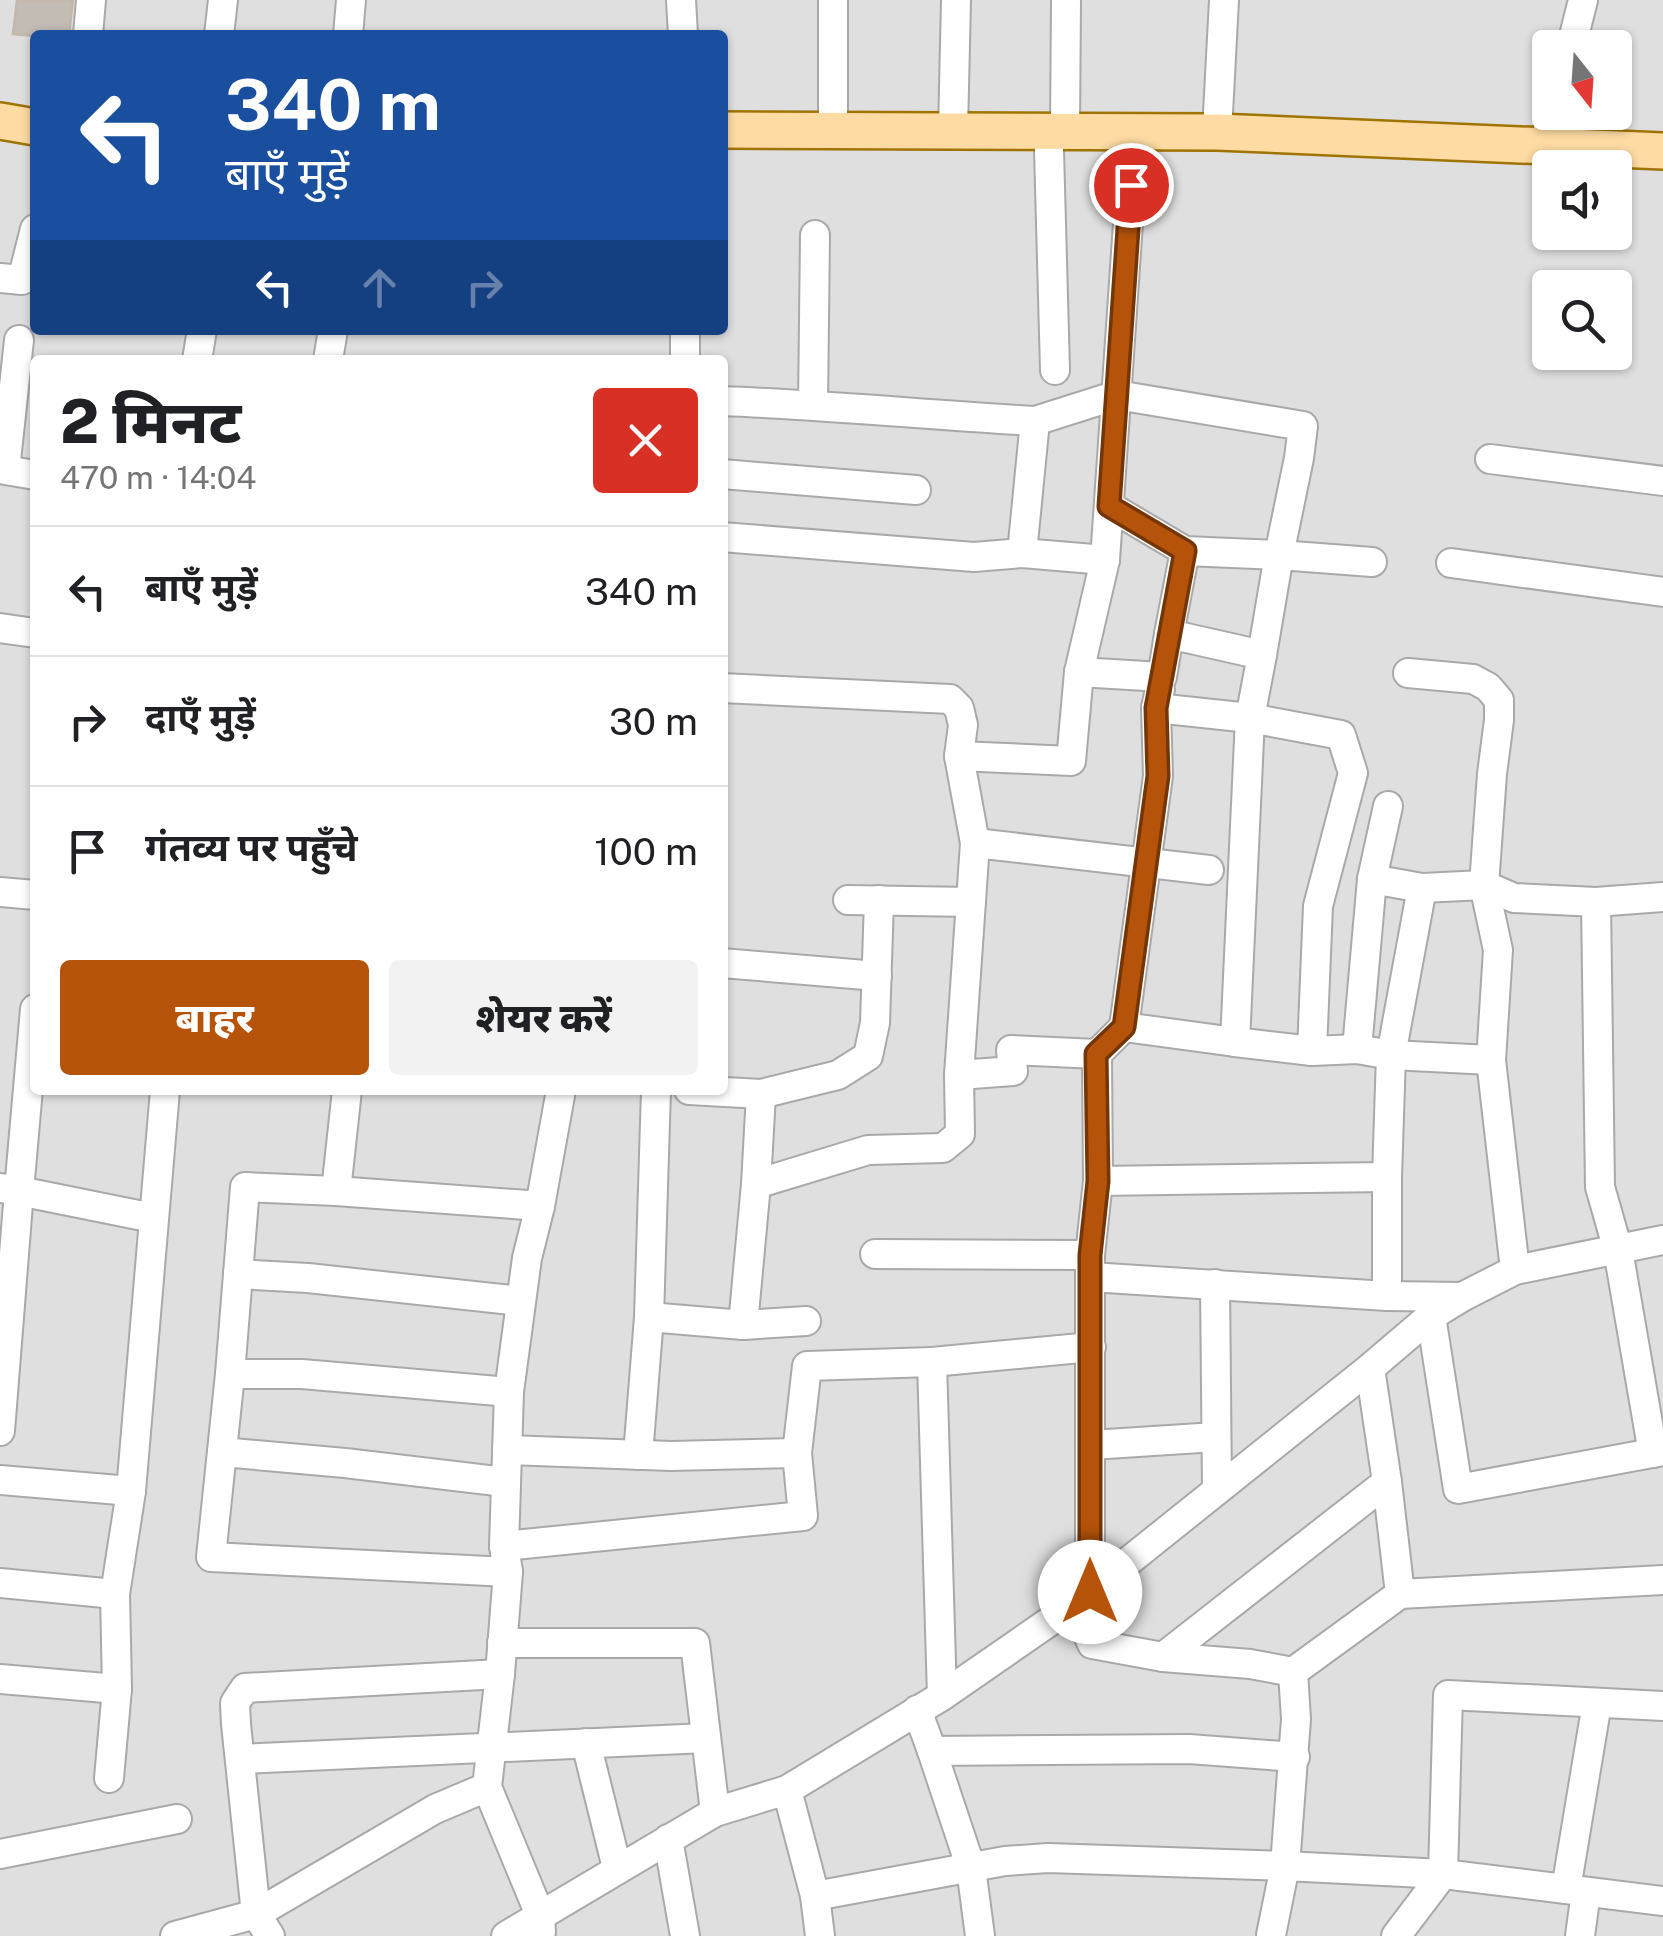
<!DOCTYPE html>
<html lang="hi">
<head>
<meta charset="utf-8">
<style>
  :root { --surface:#fff; --page:#f2f2f2; --text:#202124; --muted:#757577; --line:#e0e0e0; --accent:#b45309 }
  body { margin:0; font-family:"Public Sans","Noto Sans Devanagari",sans-serif; background:var(--page); color:var(--text); height:100vh; display:flex; flex-direction:column; font-size:38px; white-space:nowrap }
  * { box-sizing:border-box; margin:0 }
  p { font-size:32px; color:var(--muted) }
  .icon { flex:none; width:55px; height:55px; fill:none; stroke:currentColor; stroke-width:2; stroke-linecap:round; stroke-linejoin:round }
  .map { position:relative; flex:1; overflow:hidden }
  .panel { position:absolute; left:30px; top:355px; width:698px; height:740px; display:flex; flex-direction:column; background:var(--surface); border-radius:10px; box-shadow:0 2px 8px #0004 }
  .panel>* { flex:none }
  .hud { position:absolute; left:30px; top:30px; width:698px; height:305px; border-radius:10px; box-shadow:0 2px 8px #0004; background:#1a4fa0; color:#fff; overflow:hidden }
  .needle { width:65px; rotate:163deg }
  .buttons { position:absolute; left:1532px; top:30px; display:grid; gap:20px }
  .buttons a { display:grid; place-items:center; width:100px; height:100px; border-radius:10px; background:var(--surface); box-shadow:0 2px 8px #0004; font-size:50px }
  .pin { position:absolute; display:grid; place-items:center; width:85px; height:85px; color:#fff; margin:-42px; border:5px solid #fff; border-radius:50%; box-shadow:0 2px 10px #0007 }
  .me { position:absolute; width:110px; margin:-55px; rotate:0deg; stroke-linejoin:round; filter:drop-shadow(0 0 8px #0008) }
  .turn { display:flex; align-items:center; gap:35px; height:210px; padding:0 30px; font-size:45px }
  .turn .icon { width:130px; height:130px; stroke-width:2.5 }
  .turn b { display:block; font-size:70px; line-height:85px }
  .lanes { display:flex; align-items:center; height:95px; padding:0 30px; background:#0003; justify-content:center; gap:50px; direction:ltr }
  .lanes .off { opacity:.35 }
  .round { display:grid; place-items:center; flex:none; width:105px; height:105px; border-radius:10px; background:var(--page) }
  .head { display:flex; align-items:center; justify-content:space-between; height:170px; padding:0 30px }
  h1 { font-size:60px; font-weight:800; line-height:75px }
  .primary-button { display:flex; gap:20px; margin-top:auto; padding:20px 30px }
  .primary-button a { flex:1; height:115px; border-radius:10px; background:var(--accent); color:#fff; font-size:40px; font-weight:800; line-height:115px; text-align:center }
  .primary-button a+a { background:var(--page); color:var(--text) }
  ul { padding:0; list-style:none }
  li { display:flex; align-items:center; gap:30px; height:130px; padding:0 30px; border-top:2px solid var(--line) }
  li div { flex:1 }
  li b { display:block; font-size:38px }
  li em { font-style:normal }
  .map>svg:first-child { display:block }
  .residential { fill:#e0dfdf; fill-rule:evenodd }
  .building { fill:#c3bcb5; stroke:#c4b7ab; stroke-width:2.5 }
  .lines { fill:none; stroke-linecap:round; stroke-linejoin:round }
  .minor-casing { stroke:#a9a9a9; stroke-width:32 }
  .major-casing { stroke:#a07400; stroke-width:40 }
  .minor { stroke:#fff; stroke-width:28 }
  .major { stroke:#fddba3; stroke-width:35 }
  .route-casing { stroke:#753606; stroke-width:25 }
  .route { stroke:#b45309; stroke-width:18 }
</style>
</head>
<body>
<div class="map">
<svg width="1663" height="1936" viewBox="0 0 1663 1936">
  <rect width="100%" height="100%" fill="#f2efe9"/>
  <!-- residential -->
  <path class="residential" d="M0,0h1663v1936h-1663zM35,35h687v295h-687zM1550,48h65v64h-65zM1550,168h65v64h-65zM1550,288h65v64h-65zM35,360h687v730h-687z"/>
  <!-- building -->
  <polygon class="building" points="17,0 73,0 69,35 35,36 13,34"/>
  <g class="lines">
    <defs>
      <g id="minor">
        <polyline points="681,0 683,35"/>
        <polyline points="88,35 91,0"/>
        <polyline points="219,35 223,0"/>
        <polyline points="348,35 351,0"/>
        <polyline points="1571,48 1583,0"/>
        <polyline points="833,129 833,0"/>
        <polyline points="953,131 956,0"/>
        <polyline points="1065,131 1066,0"/>
        <polyline points="1217,132 1224,0"/>
        <polyline points="1544,145 1553,112"/>
        <polyline points="1049,150 1055,370"/>
        <polyline points="0,278 22,280 35,229"/>
        <polyline points="19,340 5,470 35,475"/>
        <polyline points="197,360 202,330"/>
        <polyline points="328,360 333,330"/>
        <polyline points="685,360 685,330"/>
        <path d="M722,401c105,4 208,14 313,20l-13,132 83,7"/>
        <polyline points="813,405 815,235"/>
        <polyline points="1035,421 1117,395 1303,426 1299,458 1279,555 1262,655 1169,634 1162,677 1079,672"/>
        <polyline points="1490,459 1663,481"/>
        <polyline points="722,474 916,490"/>
        <polyline points="1109,506 1185,551 1279,555 1372,562"/>
        <polyline points="722,537 974,557 1022,553"/>
        <polyline points="1451,563 1663,592"/>
        <polyline points="0,628 35,633"/>
        <polyline points="1169,634 1185,551"/>
        <polyline points="1262,655 1250,718 1235,1042 1312,1051 1357,1049 1391,1055 1491,1060"/>
        <polyline points="1408,673 1473,679 1488,687 1499,700 1499,720 1492,774 1484,885 1498,950 1491,1060 1515,1270"/>
        <polyline points="722,688 950,699 959,708 963,725 959,756 975,843 959,1075 1013,1071 1011,1050 1097,1054 1098,1181 1387,1177 1391,1055 1422,888"/>
        <polyline points="1156,708 1250,718 1341,735 1353,773 1318,906 1312,1051"/>
        <polyline points="959,756 1071,761 1079,672 1105,560 1133,150"/>
        <polyline points="975,843 1209,870"/>
        <polyline points="1372,879 1422,888 1484,885 1514,898 1596,902 1663,897"/>
        <polyline points="0,892 35,895"/>
        <polyline points="848,900 971,902"/>
        <polyline points="1596,902 1600,1187 1618,1250 1653,1453"/>
        <polyline points="722,963 877,976"/>
        <polyline points="35,1009 19,1191 153,1218"/>
        <polyline points="1124,1027 1235,1042"/>
        <polyline points="1357,1049 1372,879 1388,806"/>
        <polyline points="1097,1054 1124,1027 1158,776 1156,708 1160,689"/>
        <polyline points="689,1090 761,1094 838,1075 868,1056 875,1023 879,900"/>
        <polyline points="756,1184 868,1150 943,1148 960,1134 959,1075"/>
        <polyline points="336,1191 347,1090"/>
        <polyline points="875,1254 1090,1255 1090,1591"/>
        <polyline points="1090,1255 1098,1181"/>
        <polyline points="238,1274 308,1278 520,1301"/>
        <polyline points="1091,1277 1387,1296 1462,1297"/>
        <polyline points="1215,1284 1217,1489"/>
        <polyline points="1387,1296 1387,1177"/>
        <polyline points="1431,1316 1458,1489 1663,1451"/>
        <polyline points="649,1317 743,1325 806,1321"/>
        <polyline points="743,1325 756,1184 761,1094"/>
        <polyline points="932,1362 942,1696"/>
        <polyline points="230,1374 302,1374 509,1392"/>
        <polyline points="0,1431 19,1191 1,1188"/>
        <polyline points="1091,1445 1216,1437"/>
        <polyline points="507,1450 671,1456 797,1453"/>
        <polyline points="222,1452 345,1463 505,1482"/>
        <polyline points="638,1455 649,1317 656,1090"/>
        <polyline points="0,1480 131,1491"/>
        <polyline points="1387,1482 1400,1594"/>
        <polyline points="504,1546 803,1516 797,1453 807,1366 932,1362 1091,1347"/>
        <polyline points="508,1572 211,1557 230,1374 245,1187 336,1191 540,1206"/>
        <polyline points="0,1583 115,1594"/>
        <polyline points="1075,1604 1092,1644 1163,1657 1250,1664 1293,1672 1400,1594 1663,1580"/>
        <polyline points="502,1643 695,1643 715,1812"/>
        <polyline points="1163,1657 1387,1482 1370,1368"/>
        <polyline points="0,1679 117,1689 115,1594 131,1491 165,1090"/>
        <polyline points="917,1710 932,1751 1189,1749 1295,1757"/>
        <polyline points="586,1743 617,1868"/>
        <polyline points="932,1751 971,1868 980,1936"/>
        <polyline points="240,1759 706,1738"/>
        <polyline points="109,1778 117,1689"/>
        <polyline points="787,1790 815,1896 820,1936"/>
        <polyline points="668,1839 685,1936"/>
        <polyline points="0,1854 177,1819"/>
        <polyline points="1566,1889 1597,1703"/>
        <polyline points="815,1896 1005,1861 1048,1858 1285,1866 1296,1719 1293,1672"/>
        <polyline points="541,1932 540,1915 487,1787 500,1674 508,1572 504,1546 509,1392 527,1258 540,1206 561,1090"/>
        <polyline points="1271,1935 1285,1866 1443,1874 1663,1901"/>
        <polyline points="175,1936 256,1914 435,1809 487,1787"/>
        <polyline points="270,1936 256,1914 236,1724 235,1703 245,1688 500,1674"/>
        <polyline points="506,1936 715,1812 787,1790 942,1696 1075,1604 1370,1368 1431,1316 1462,1297 1515,1270 1663,1240"/>
        <polyline points="1396,1936 1443,1874 1448,1695 1663,1706"/>
        <polyline points="1580,1936 1586,1892"/>
      </g>
      <g id="major">
        <polyline points="0,121 35,127"/>
        <polyline points="722,130 1217,132 1663,151"/>
      </g>
    </defs>
    <!-- minor casing -->
    <use href="#minor" class="minor-casing"/>
    <!-- major casing -->
    <use href="#major" class="major-casing"/>
    <!-- minor -->
    <use href="#minor" class="minor"/>
    <!-- major -->
    <use href="#major" class="major"/>
  </g>
  <g class="lines">
    <defs>
      <polyline id="route" points="1090,1592 1090,1255 1098,1181 1096,1054 1124,1027 1158,776 1156,708 1185,551 1109,506 1131,185"/>
    </defs>
    <!-- route casing -->
    <use href="#route" class="route-casing"/>
    <!-- route -->
    <use href="#route" class="route"/>
  </g>
</svg>
<div class="buttons">
<a><svg class="needle" viewBox="-14 -14 28 28"><path d="M0-13l5 13h-10z" fill="#e53935"/><path d="M0 13l5-13h-10z" fill="#757577"/></svg></a>
<a><svg class="icon" aria-label="sound" viewBox="0 0 24 24"><path d="M4 9h4l5-4v14l-5-4H4zM17 9q2 3 0 6"/></svg></a>
<a><svg class="icon" aria-label="search" viewBox="0 0 24 24"><circle cx="10" cy="10" r="6"/><path d="M15 15l6 6"/></svg></a>
</div>
<div class="pin" style="left:1131px;top:185px;background:#d93025"><svg class="icon" aria-label="arrive" viewBox="0 0 24 24"><path d="M6 21V4h12l-3 4 3 4H6"/></svg></div>
<svg class="me" style="left:1090px;top:1592px" viewBox="-20 -20 40 40"><circle r="19" fill="#fff"/><path d="M0-13L10 11 0 6-10 11z" fill="#b45309"/></svg>
<div class="hud">
<div class="turn"><svg class="icon" aria-label="left" viewBox="0 0 24 24"><path d="M17 20v-9H6M10 6l-5 5 5 5"/></svg><div><b>340 m</b>बाएँ मुड़ें</div></div>
<div class="lanes"><svg class="icon" aria-label="left" viewBox="0 0 24 24"><path d="M17 20v-9H6M10 6l-5 5 5 5"/></svg><svg class="icon off" aria-label="ahead" viewBox="0 0 24 24"><path d="M12 20V5M6 11l6-6 6 6"/></svg><svg class="icon off" aria-label="right" viewBox="0 0 24 24"><path d="M7 20v-9h11M14 6l5 5-5 5"/></svg></div>
</div>
<section class="panel">
<div class="head"><div><h1>2 मिनट</h1><p>470 m · 14:04</p></div><a class="round" style="background:#d93025;color:#fff"><svg class="icon" aria-label="close" viewBox="0 0 24 24"><path d="M6 6l12 12M18 6L6 18"/></svg></a></div>
<ul>
<li><svg class="icon" aria-label="left" viewBox="0 0 24 24"><path d="M17 20v-9H6M10 6l-5 5 5 5"/></svg><div><b>बाएँ मुड़ें</b></div><em>340 m</em></li>
<li><svg class="icon" aria-label="right" viewBox="0 0 24 24"><path d="M7 20v-9h11M14 6l5 5-5 5"/></svg><div><b>दाएँ मुड़ें</b></div><em>30 m</em></li>
<li><svg class="icon" aria-label="arrive" viewBox="0 0 24 24"><path d="M6 21V4h12l-3 4 3 4H6"/></svg><div><b>गंतव्य पर पहुँचे</b></div><em>100 m</em></li>
</ul>
<div class="primary-button"><a>बाहर</a><a>शेयर करें</a></div>
</section>
</div>
</body>
</html>
